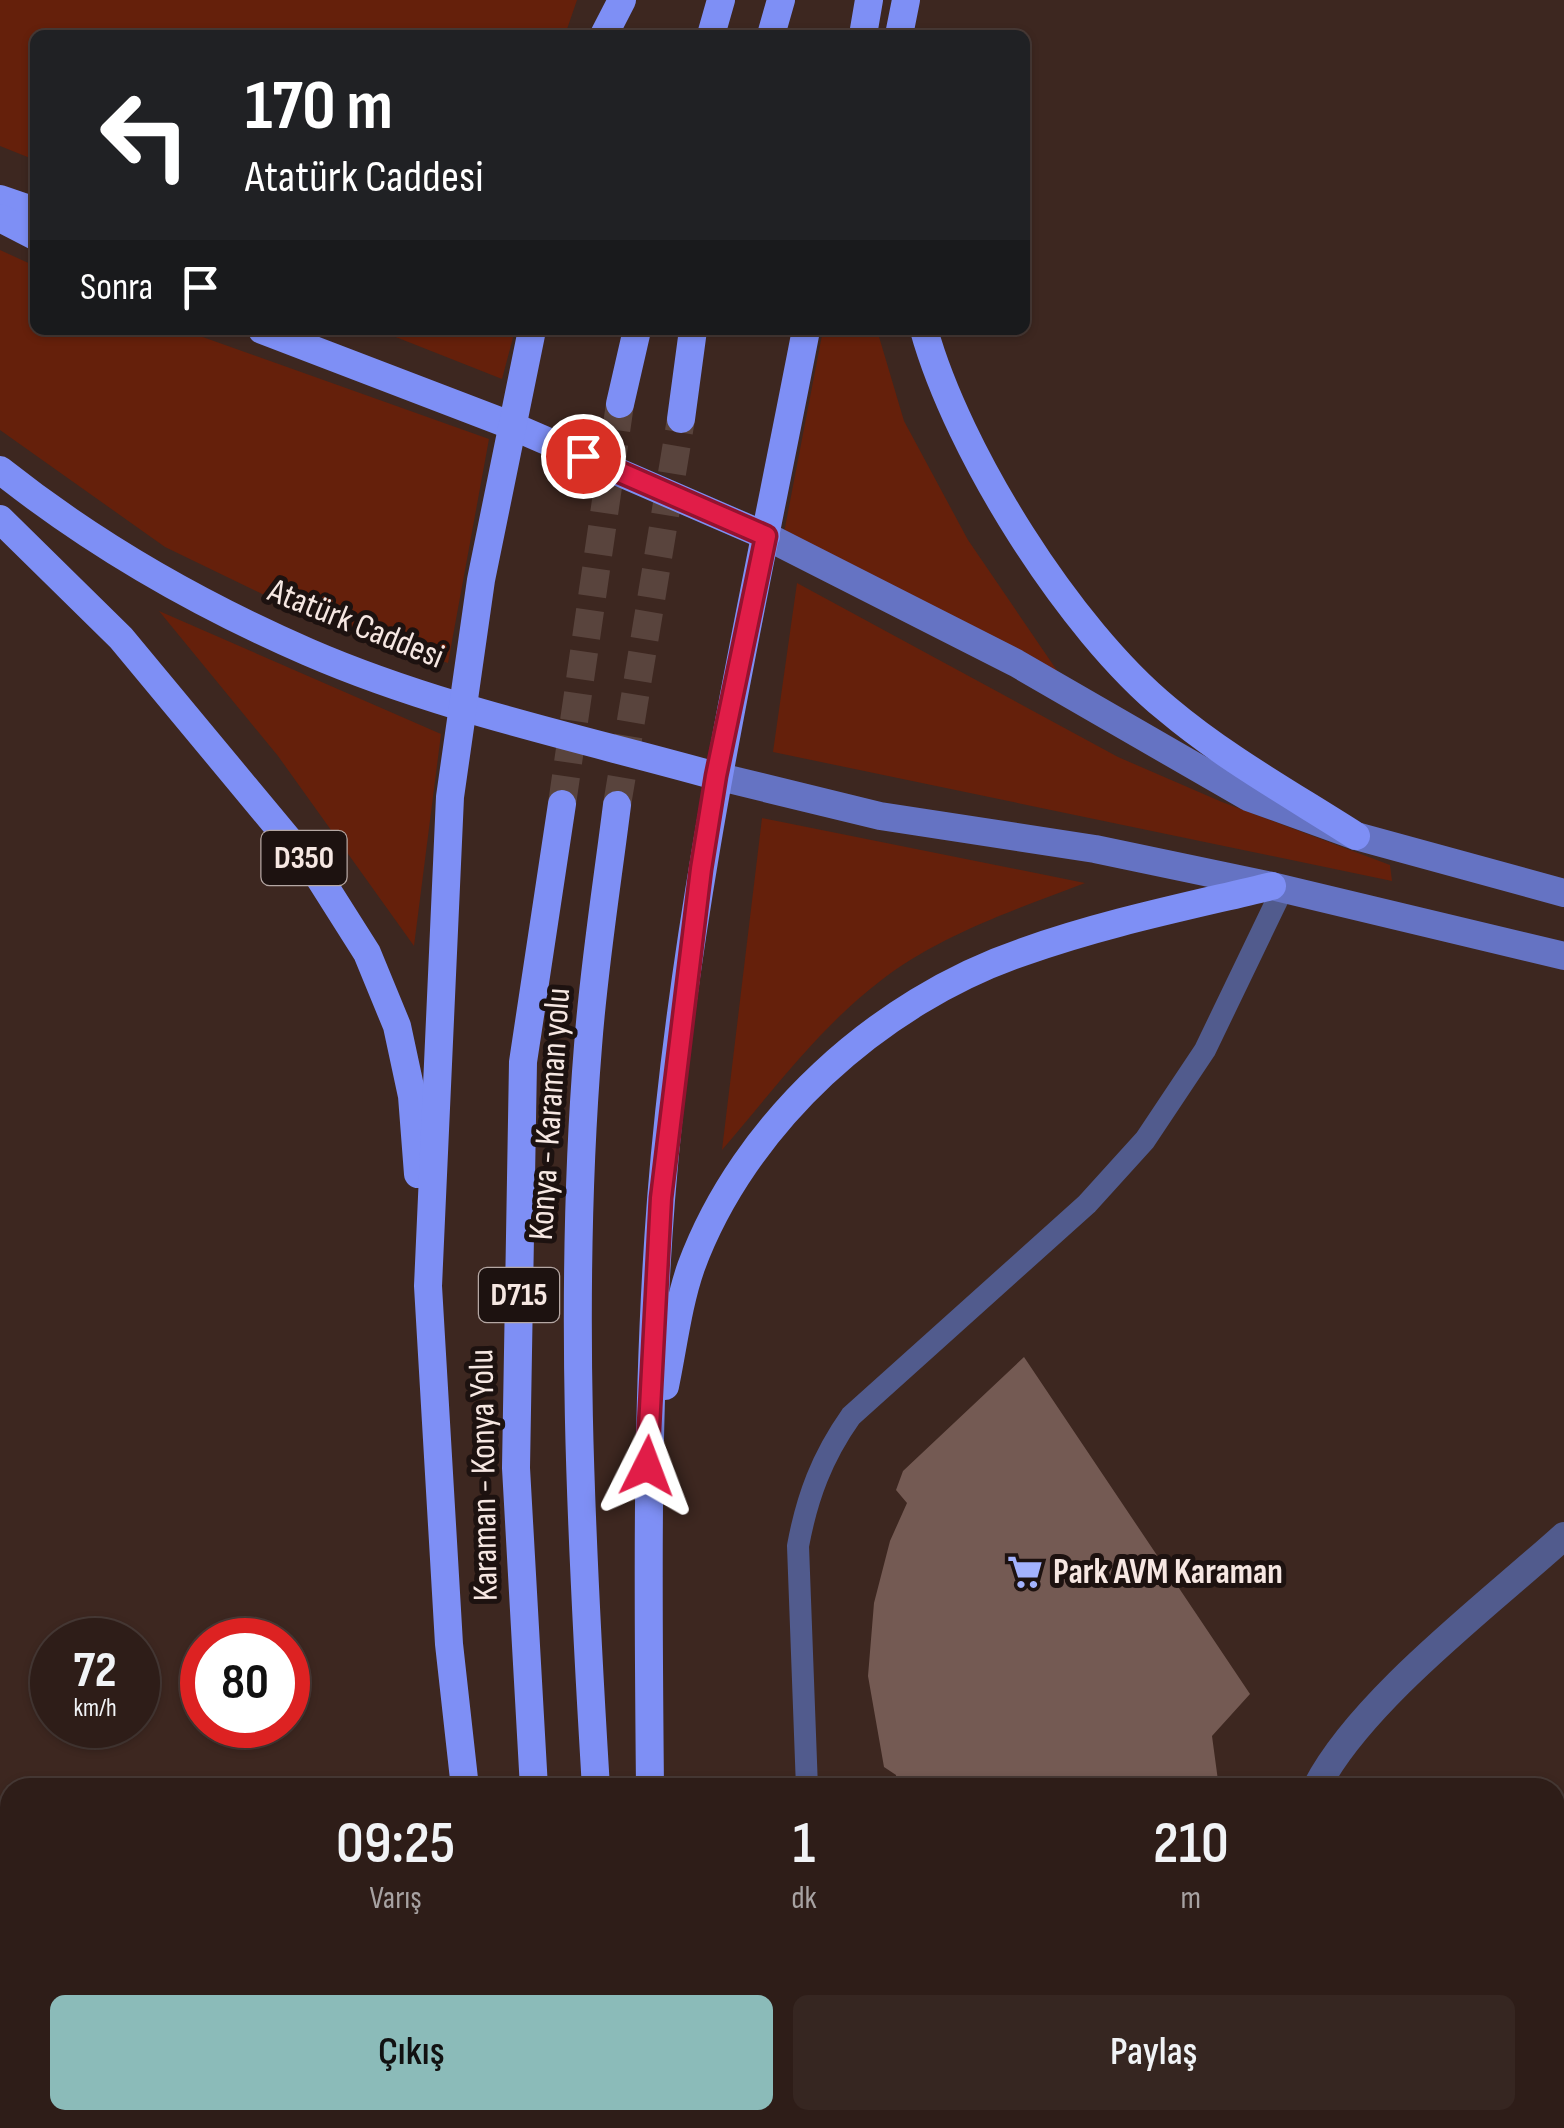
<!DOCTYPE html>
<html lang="tr">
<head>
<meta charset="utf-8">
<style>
  :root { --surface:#2e1d18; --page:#362621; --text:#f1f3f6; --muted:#a7a2a2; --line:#493b37; --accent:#8bbbb9 }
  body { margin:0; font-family:"Sofia Sans Condensed",sans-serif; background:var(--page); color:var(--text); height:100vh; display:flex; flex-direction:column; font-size:38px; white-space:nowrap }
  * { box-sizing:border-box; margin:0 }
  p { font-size:32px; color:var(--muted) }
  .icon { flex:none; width:55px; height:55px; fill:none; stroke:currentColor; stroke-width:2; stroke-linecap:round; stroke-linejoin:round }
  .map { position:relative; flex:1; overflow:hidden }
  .drawer { position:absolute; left:0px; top:1778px; width:1565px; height:352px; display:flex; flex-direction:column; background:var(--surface); border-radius:30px 30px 0 0; box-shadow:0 2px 8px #0004,0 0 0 2px var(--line) }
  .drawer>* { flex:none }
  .banner { position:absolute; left:30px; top:30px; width:1000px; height:305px; border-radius:15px; box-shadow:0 2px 8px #0004,0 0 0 2px var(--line); background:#202124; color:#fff; overflow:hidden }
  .speed { position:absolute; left:30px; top:1618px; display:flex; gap:20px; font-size:50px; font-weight:700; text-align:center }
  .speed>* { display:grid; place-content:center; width:130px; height:130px; border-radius:50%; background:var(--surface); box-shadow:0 2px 8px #0004,0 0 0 2px var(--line); line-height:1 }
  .speed small { font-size:25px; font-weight:400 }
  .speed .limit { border:15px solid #d22; background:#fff; color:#111 }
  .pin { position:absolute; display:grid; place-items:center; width:85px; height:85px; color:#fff; margin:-42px; border:5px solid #fff; border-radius:50%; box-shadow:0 2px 10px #0007 }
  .me { position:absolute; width:110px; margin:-55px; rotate:3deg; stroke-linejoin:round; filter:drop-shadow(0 0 8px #0008) }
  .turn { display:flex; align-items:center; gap:35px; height:210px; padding:0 50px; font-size:45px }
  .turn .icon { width:130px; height:130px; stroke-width:2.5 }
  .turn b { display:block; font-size:70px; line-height:85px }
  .then { display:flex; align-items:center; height:95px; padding:0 50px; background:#0003; gap:20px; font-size:38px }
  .eta { display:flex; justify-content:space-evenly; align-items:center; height:170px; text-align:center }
  .eta b { font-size:60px; font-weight:600; line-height:70px }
  .primary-button { display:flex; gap:20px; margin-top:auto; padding:20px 50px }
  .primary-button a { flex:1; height:115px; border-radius:15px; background:var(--accent); color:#111; font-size:40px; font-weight:600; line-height:115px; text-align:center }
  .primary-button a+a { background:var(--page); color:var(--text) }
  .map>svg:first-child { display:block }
  .green { fill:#65200b }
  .building { fill:#745a53 }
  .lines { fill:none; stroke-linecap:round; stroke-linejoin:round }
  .trunk-tunnel { stroke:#59443d; stroke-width:28; stroke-dasharray:28 14; stroke-linecap:butt }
  .service { stroke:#515b8d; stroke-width:22 }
  .minor { stroke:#515b8d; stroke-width:28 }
  .secondary { stroke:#6573c3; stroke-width:28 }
  .trunk { stroke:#7e8ff5; stroke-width:28 }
  .route-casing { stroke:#92132f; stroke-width:25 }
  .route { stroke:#e11d48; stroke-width:18 }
  .labels { text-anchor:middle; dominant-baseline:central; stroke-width:10; stroke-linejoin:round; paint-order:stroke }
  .shield { fill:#1d1210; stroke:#b5a7a3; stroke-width:2.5 }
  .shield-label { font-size:32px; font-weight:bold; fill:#f6e7e2 }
  .street-label { font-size:35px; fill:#f6e7e2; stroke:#1d1210 }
  .poi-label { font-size:35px; font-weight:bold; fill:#f6e7e2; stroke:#1d1210; text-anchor:start }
</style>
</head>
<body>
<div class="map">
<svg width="1564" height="2128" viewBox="0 0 1564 2128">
  <rect width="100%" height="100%" fill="#3d2720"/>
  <!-- green -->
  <g class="green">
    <polygon points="0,0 577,0 565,35 35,35 35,160 0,146"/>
    <polygon points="0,250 35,266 35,330 183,330 489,439 448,663 310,617 165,547 0,430"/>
    <polygon points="378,330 515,330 502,379"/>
    <polygon points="823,330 877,330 904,421 968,540 1073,694 782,543"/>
    <polygon points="797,583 1118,757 1222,802 1390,865 1392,881 773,752"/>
    <polygon points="159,611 441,734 414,946 278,756"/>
    <path d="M762,818l323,65c-70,27 -146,52 -206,99 -60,46 -108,111 -157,168z"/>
  </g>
  <!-- building -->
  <polygon class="building" points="1024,1357 1250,1694 1212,1736 1219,1788 897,1788 896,1775 884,1767 868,1676 874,1603 890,1541 907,1503 896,1490 903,1471"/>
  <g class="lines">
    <!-- trunk-tunnel -->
    <g class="trunk-tunnel">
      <polyline points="562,804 620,404"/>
      <polyline points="617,805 681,419"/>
    </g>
    <!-- service -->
    <g class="service">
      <path d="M807,1788l-9,-242c9,-49 24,-89 53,-130l236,-212 58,-64 60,-90 78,-162"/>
      <polyline points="825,2120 825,2128"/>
    </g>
    <!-- minor -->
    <g class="minor">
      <path d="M1316,1788c44,-87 173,-184 248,-252"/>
      <polyline points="1333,2120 1334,2128"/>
    </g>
    <!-- secondary -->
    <g class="secondary">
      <polyline points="766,536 1016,663 1248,797 1356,836 1564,893"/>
      <polyline points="716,776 880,816 1095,849 1272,886 1564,956"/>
    </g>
    <!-- trunk -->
    <g class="trunk">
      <polyline points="604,35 622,0"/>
      <polyline points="711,35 721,0"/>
      <polyline points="771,35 781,0"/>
      <polyline points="863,35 869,0"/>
      <polyline points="899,35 906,0"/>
      <polyline points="0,199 35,211"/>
      <polyline points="0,218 35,236"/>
      <polyline points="262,330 510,425 766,536"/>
      <path d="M924,330c34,122 145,299 243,379 58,49 125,86 189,127"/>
      <polyline points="620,404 637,330"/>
      <polyline points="681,419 693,330"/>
      <path d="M0,470c92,73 200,135 308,182 129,56 272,86 408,124"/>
      <polyline points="0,519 121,638 317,874 367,953 397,1026 412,1096 418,1174"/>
      <path d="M665,1386c8,-38 13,-82 26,-119 53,-144 188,-266 332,-315 81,-29 166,-46 249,-66"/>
      <polyline points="465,1788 449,1644 428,1286 450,797 481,580 532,330"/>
      <polyline points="534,1788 516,1468 523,1062 562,804"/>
      <path d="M596,1788c-15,-247 -28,-496 -8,-742 6,-81 19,-161 29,-241"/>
      <path d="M650,1788c-2,-197 -4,-392 11,-588 23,-294 89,-581 145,-870"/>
      <polyline points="502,2120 503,2128"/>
      <polyline points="563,2120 563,2128"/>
      <polyline points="627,2120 628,2128"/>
      <polyline points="666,2120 667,2128"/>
    </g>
  </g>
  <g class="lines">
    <defs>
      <polyline id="route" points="583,456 766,536 716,776 701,869 661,1198 647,1466"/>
    </defs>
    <!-- route casing -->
    <use href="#route" class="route-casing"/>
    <!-- route -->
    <use href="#route" class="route"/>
  </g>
  <!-- icons -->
  <defs>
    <symbol id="supermarket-bare" viewBox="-9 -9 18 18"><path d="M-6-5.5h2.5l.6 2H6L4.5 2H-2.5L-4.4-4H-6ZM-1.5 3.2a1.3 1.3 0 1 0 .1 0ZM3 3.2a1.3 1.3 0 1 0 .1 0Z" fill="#a3b2fd" stroke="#1d1210" stroke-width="2.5" paint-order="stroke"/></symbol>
  </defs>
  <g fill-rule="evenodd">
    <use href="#supermarket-bare" x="1000" y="1547" width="50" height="50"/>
  </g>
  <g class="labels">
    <!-- shield labels -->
    <g class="shield">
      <rect x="261.5" y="831" width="85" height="54" rx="8"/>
      <rect x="479" y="1268" width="80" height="54" rx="8"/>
    </g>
    <g class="shield-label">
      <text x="304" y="858">D350</text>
      <text x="519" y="1295">D715</text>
    </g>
    <!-- street labels -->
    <g class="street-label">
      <text transform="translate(356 624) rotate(22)">Atatürk Caddesi</text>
      <text transform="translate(550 1114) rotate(-86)">Konya - Karaman yolu</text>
      <text transform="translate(484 1475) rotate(-91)">Karaman - Konya Yolu</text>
    </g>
    <!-- poi labels -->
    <g class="poi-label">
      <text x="1053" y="1572">Park AVM Karaman</text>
    </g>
  </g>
</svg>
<div class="speed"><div>72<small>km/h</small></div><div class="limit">80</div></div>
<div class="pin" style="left:583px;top:456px;background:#d93025"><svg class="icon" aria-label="arrive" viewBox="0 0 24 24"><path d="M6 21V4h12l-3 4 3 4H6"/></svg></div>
<svg class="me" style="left:647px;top:1466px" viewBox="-20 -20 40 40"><path d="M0-17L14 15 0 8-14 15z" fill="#e11d48" stroke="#fff" stroke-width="4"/></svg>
<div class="banner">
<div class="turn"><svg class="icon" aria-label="left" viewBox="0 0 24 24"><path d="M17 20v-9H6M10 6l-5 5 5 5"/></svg><div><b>170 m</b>Atatürk Caddesi</div></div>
<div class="then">Sonra<svg class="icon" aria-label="arrive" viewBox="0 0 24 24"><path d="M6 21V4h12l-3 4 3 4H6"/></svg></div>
</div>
<section class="drawer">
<div class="eta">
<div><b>09:25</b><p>Varış</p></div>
<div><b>1</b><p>dk</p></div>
<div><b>210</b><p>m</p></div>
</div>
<div class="primary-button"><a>Çıkış</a><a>Paylaş</a></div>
</section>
</div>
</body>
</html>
